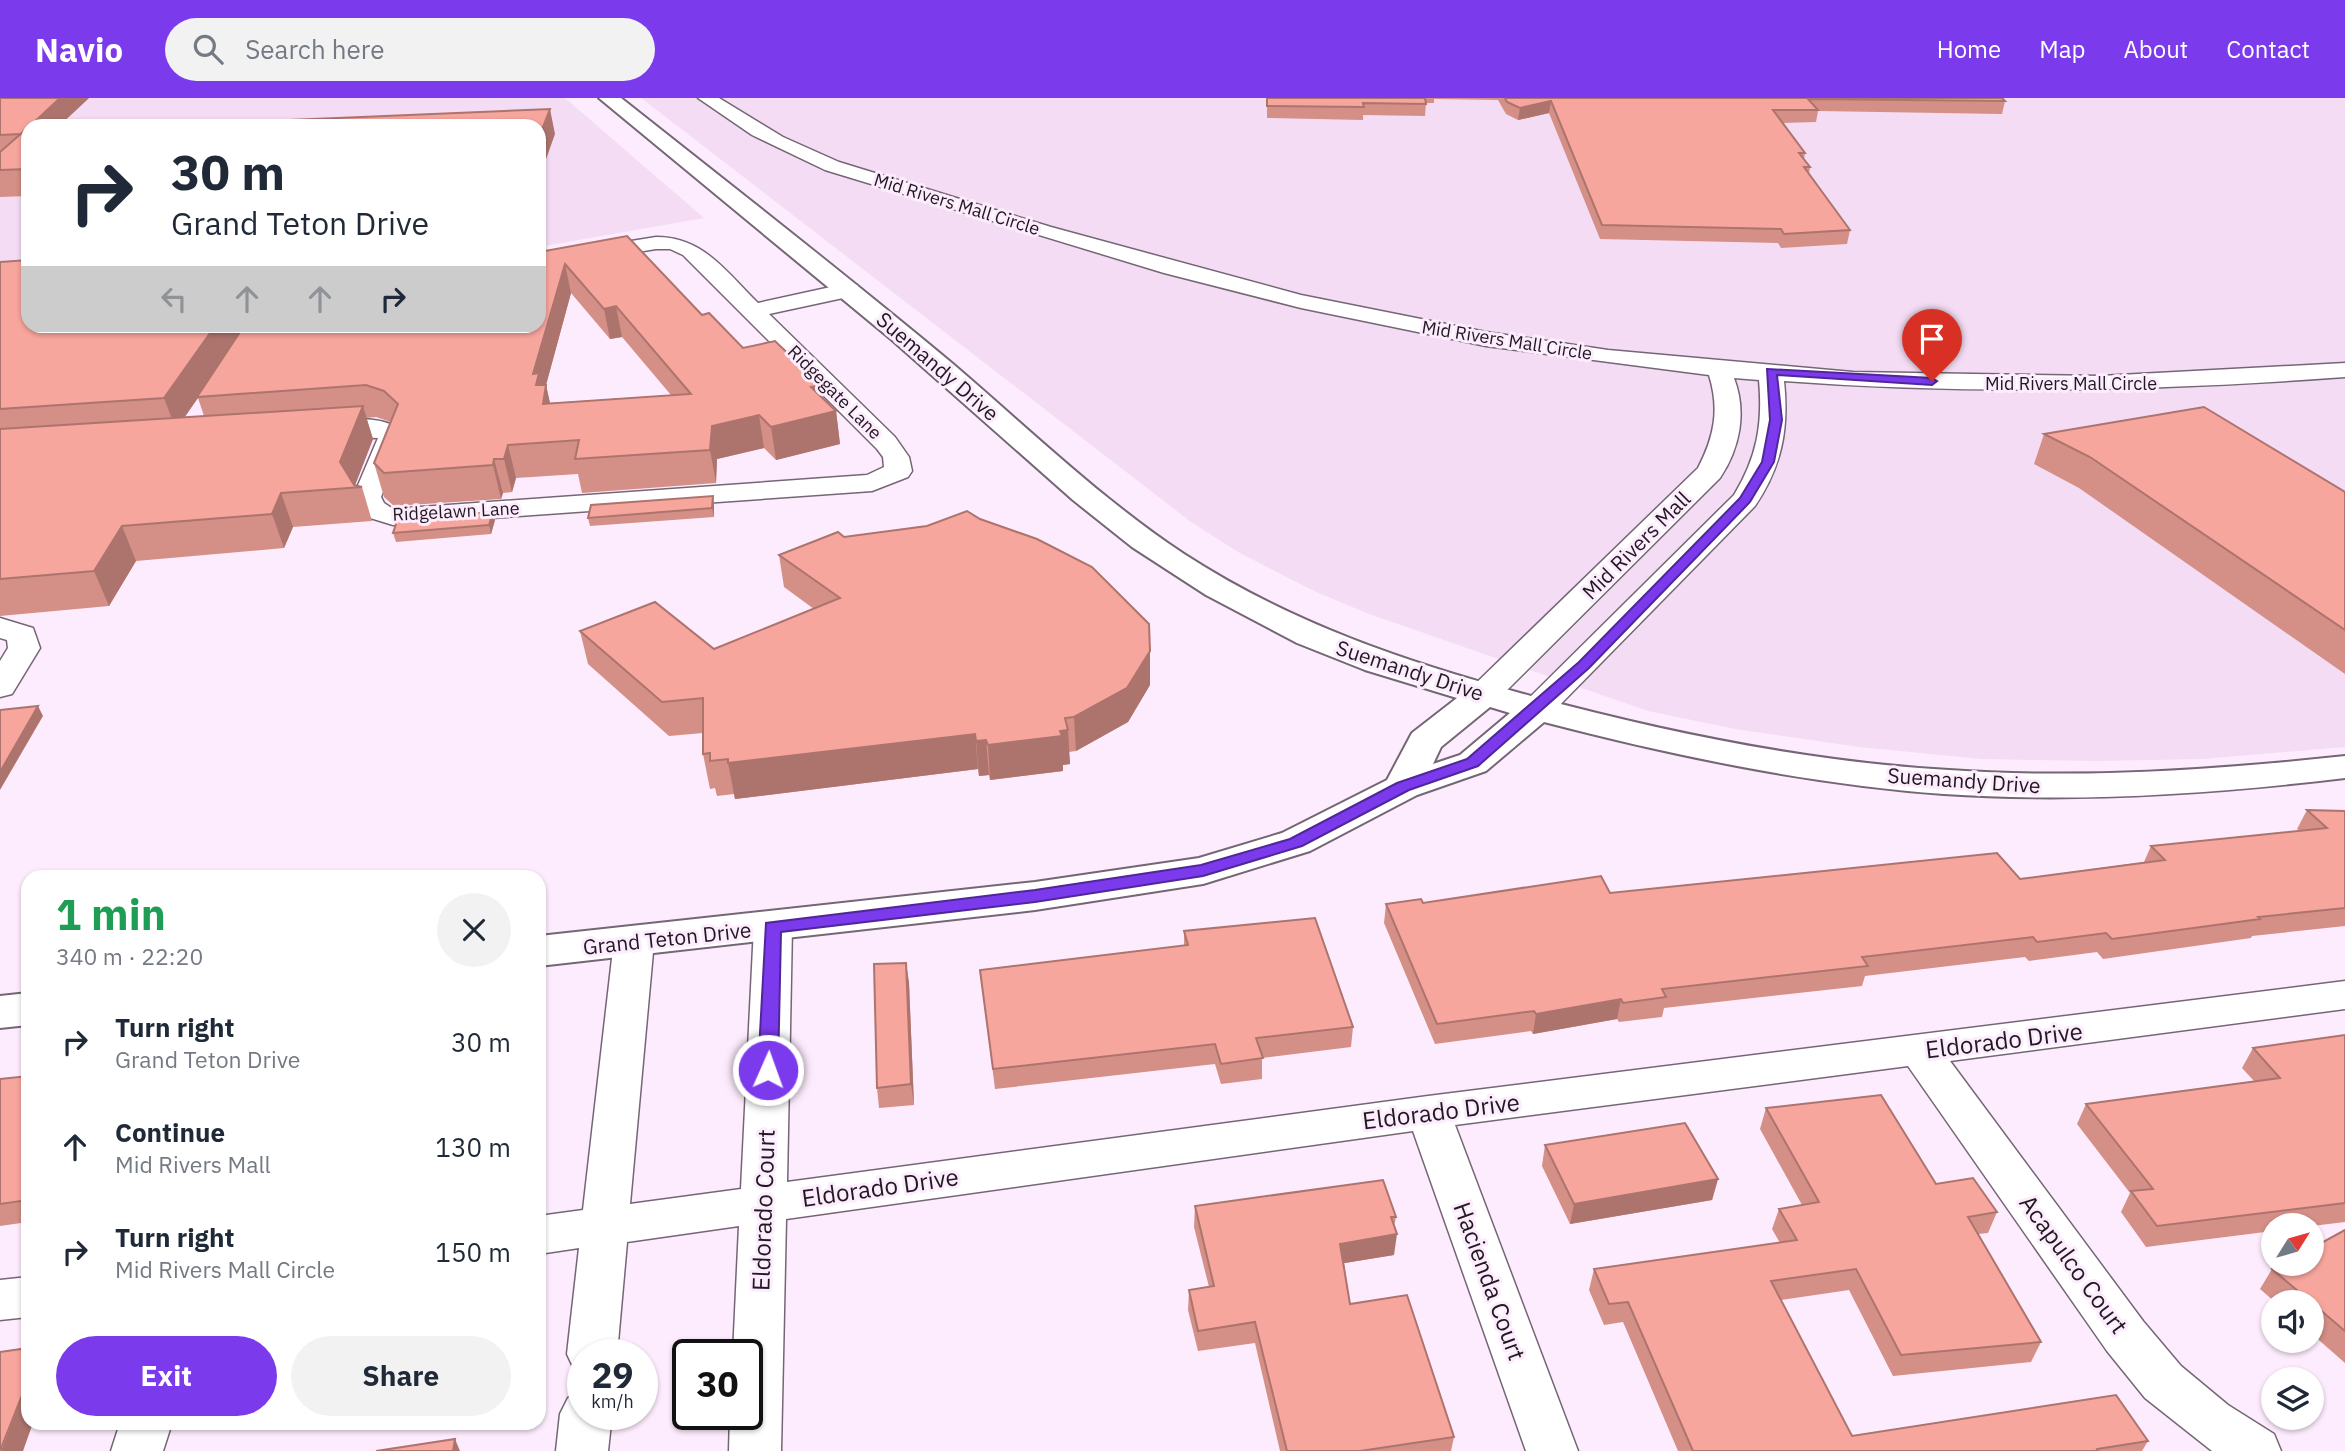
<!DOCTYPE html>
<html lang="en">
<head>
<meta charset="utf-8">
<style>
  :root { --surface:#fff; --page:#f2f2f3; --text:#1f2937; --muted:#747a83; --accent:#7c3aed }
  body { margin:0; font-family:"IBM Plex Sans",sans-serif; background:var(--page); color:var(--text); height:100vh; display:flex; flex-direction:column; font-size:26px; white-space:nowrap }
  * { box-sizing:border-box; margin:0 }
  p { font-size:23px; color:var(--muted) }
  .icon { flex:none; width:38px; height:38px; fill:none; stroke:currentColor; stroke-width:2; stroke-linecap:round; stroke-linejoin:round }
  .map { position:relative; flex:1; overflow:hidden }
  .sheet { position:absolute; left:21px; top:772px; width:525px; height:560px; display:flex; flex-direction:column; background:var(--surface); border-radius:21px; box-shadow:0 2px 5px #0004 }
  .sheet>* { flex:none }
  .guide { position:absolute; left:21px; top:21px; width:525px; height:214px; border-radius:21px; box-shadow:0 2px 5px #0004; background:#fff; color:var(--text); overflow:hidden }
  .needle { width:46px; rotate:53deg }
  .buttons { position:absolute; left:2261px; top:1115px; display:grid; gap:14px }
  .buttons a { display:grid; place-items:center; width:63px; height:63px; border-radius:50%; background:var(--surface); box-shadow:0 2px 5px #0004; font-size:35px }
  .speed { position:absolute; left:567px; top:1241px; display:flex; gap:14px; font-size:35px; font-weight:700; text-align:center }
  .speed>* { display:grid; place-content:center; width:91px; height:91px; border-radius:50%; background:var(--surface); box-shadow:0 2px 5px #0004; line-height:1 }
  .speed small { font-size:18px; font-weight:400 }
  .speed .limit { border:4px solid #111; border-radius:10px; background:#fff; color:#111 }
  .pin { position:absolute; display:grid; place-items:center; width:60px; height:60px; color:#fff; margin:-72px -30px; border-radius:50% 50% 50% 0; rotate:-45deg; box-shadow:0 0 7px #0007 }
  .pin .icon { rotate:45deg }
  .me { position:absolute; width:77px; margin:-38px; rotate:2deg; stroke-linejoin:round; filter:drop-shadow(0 0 5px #0008) }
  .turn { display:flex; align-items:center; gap:24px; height:147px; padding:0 35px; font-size:32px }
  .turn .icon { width:91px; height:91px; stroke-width:2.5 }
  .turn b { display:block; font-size:49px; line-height:60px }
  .lanes { display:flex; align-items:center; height:66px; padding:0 35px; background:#0003; justify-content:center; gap:35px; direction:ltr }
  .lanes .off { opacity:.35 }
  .round { display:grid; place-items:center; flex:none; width:74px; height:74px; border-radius:37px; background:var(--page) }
  .head { display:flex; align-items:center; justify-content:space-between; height:119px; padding:0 35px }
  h1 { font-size:42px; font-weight:800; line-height:52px; color:#1e9e55 }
  .cta { display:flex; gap:14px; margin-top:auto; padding:14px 35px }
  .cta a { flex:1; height:80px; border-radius:42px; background:var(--accent); color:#fff; font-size:28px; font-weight:800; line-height:80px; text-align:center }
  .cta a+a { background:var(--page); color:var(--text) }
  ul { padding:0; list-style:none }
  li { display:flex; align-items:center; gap:21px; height:105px; padding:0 35px }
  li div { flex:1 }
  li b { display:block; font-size:26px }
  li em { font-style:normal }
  header { display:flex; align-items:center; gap:42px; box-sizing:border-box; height:98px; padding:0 35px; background:var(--accent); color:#fff }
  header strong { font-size:33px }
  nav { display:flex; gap:38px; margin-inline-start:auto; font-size:24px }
  .search { width:490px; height:63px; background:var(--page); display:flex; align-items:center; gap:18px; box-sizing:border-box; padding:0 24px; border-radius:38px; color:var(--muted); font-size:26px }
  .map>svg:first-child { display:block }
  .built { fill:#f4ddf4 }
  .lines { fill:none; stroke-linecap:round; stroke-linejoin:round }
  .street-casing { stroke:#756675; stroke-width:3 }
  .secondary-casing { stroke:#756675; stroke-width:4 }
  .street { fill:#fff; fill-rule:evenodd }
  .secondary { fill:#fff; fill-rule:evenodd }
  .wall { fill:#d48f87; fill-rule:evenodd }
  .shaded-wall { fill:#ad746e }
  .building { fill:#f7a69d; stroke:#ad746e; stroke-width:2; fill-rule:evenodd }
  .route { fill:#7c3aed; stroke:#51269a; stroke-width:2 }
  .labels { text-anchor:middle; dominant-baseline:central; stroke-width:6; stroke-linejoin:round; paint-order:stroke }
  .far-street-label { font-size:18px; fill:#201a20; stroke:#fdecfd }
  .street-label { font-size:21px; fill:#201a20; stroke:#fdecfd }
  .near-street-label { font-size:24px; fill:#201a20; stroke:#fdecfd }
</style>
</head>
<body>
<header>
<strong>Navio</strong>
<div class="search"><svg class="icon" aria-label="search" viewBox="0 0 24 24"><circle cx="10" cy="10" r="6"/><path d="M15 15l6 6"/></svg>Search here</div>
<nav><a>Home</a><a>Map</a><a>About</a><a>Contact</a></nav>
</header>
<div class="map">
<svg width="2345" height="1353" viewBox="0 0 2345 1353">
  <rect width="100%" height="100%" fill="#fdecfd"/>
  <!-- built -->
  <g class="built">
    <polygon points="0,0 565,0 704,120 539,149 539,28 28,28 28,167 0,168"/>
    <polygon points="641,0 2345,0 2345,649 2203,661 2097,663 1981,661 1859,649 1735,631 1648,613 1369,516 1314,493 1238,454 1191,424"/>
  </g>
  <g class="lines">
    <defs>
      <g id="street">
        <path d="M698,0h21l64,39 56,25 212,65 250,68 185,37 122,18 245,22 247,4 245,-13v14c-187,14 -373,18 -561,4 5,48 -2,85 -29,125l-206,210 -12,3 -12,-3 -5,-7 5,-7 209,-207c23,-38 29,-71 25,-115l-25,-2c13,34 6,70 -14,100l-225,224 -12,3 -12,-3 -4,-7 4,-7 227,-220c16,-31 22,-58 11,-93l-223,-29 -185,-38 -137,-35 -339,-103 -73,-35z"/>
        <path d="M656,139c48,0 70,35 102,66l91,-20 8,2 3,5 -3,5 -88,19 126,123 14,20 3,14 -4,6 -36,14 -479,34 -26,-8 -14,-20 25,-59 -66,-2 -4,-6 4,-6c24,-5 77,-12 93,11l-24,62 3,6 9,6 474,-34 17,-8 -1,-10 -6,-8 -194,-194 -13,-6h-14l-117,19v-12z"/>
        <polygon points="0,520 33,530 40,550 12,596 0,599 0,563 8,550 7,542 0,540"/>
        <polygon points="773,816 787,820 792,829 787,1084 1428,998 2345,883 2345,911 1950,963 2143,1223 2181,1268 2228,1307 2274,1336 2281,1353 2212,1353 2145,1300 2107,1253 1908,968 1455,1027 1578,1353 1526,1353 1413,1033 786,1121 781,1353 729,1353 730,1316 747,1316 747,1256 733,1256 739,1128 627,1144 617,1256 583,1256 583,1274 574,1271 567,1256 579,1150 539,1156 539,1118 583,1112 614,843 620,834 634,830 648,834 654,843 630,1106 741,1091 754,829 759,820"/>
        <polygon points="28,1179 28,1219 0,1222 0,1182"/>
        <polygon points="583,1294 583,1316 612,1316 608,1353 556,1353 560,1316 568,1300"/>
        <polygon points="120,1325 172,1325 163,1353 111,1353"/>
      </g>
      <g id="secondary">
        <path d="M599,0h22c111,88 223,175 332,266 76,65 148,135 231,190 108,70 224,109 347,142 137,37 277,66 418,74 133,9 265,0 396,-14v22c-133,16 -267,25 -401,16 -136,-10 -269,-38 -400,-72l-58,49 -69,24 -107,56 -107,33 -168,26 -496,56v-30l496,-54 164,-24 83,-25 105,-53 25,-47 45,-35 -92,-28 -68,-27 -91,-48 -74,-48 -59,-47 -181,-160zM1490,609l20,6 -50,42 -27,9 8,-17z"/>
        <polygon points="28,895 28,927 0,930 0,898"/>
      </g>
    </defs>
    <!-- street casing -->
    <use href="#street" class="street-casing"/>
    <!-- secondary casing -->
    <use href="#secondary" class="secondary-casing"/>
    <!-- street -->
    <use href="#street" class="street"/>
    <!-- secondary -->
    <use href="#secondary" class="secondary"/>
  </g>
  <!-- wall -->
  <g class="wall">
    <polygon points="0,0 89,0 59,28 28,28 28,98 0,99"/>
    <polygon points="1267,0 2002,0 2005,3 2002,16 1818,13 1816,24 1782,25 1805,55 1804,61 1810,69 1809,76 1850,132 1847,146 1781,150 1778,145 1600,141 1549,15 1518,22 1506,16 1498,2 1434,1 1434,5 1426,5 1425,18 1363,17 1363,22 1267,20"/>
    <path d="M539,154l163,63 41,33 78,37 1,13 14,13 4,33 -64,16 -12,-12 -47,11 -1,24 -134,10 -4,-19 -62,4 -4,14 -9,1 -2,6 -107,7 -10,-9 -10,-34 17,-41 -15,-5 -10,1 7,21 -18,46 7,2 10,34 -79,6 -9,21 -148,13 -27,45 -109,10v-354l28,64h511zM571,195l39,46 12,-2 49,58 -121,8 -4,-18zM198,300l6,18 -20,1z"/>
    <polygon points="2044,336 2345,394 2345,576 2079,390 2034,366"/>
    <polygon points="713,398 714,407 714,419 590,428 588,420"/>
    <polygon points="495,422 491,436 396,444 393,435"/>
    <polygon points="844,439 1150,553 1150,587 1128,624 1076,653 1069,654 1070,666 1063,667 1063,673 990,682 989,677 979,678 978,671 735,701 734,696 717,698 715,690 710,691 703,656 703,635 669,638 588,566 580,533 714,551 814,511 784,489 779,457"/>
    <polygon points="2307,712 2345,713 2345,828 2252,838 2251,840 2103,861 2097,854 2029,863 2025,859 1865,878 1862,888 1664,910 1662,919 1619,924 1617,921 1533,936 1531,933 1435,946 1384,825 1386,806 1610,795 2020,781 2144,764 2151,748 2300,733 2297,731"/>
    <polygon points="1184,833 1353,929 1351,949 1262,960 1262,981 1221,986 1215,966 995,991 980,872 1184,848"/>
    <polygon points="906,865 909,885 914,1007 879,1010 877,990"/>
    <polygon points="2345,937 2345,1124 2312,1128 2312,1127 2273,1127 2273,1133 2146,1149 2121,1114 2130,1095 2077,1026 2086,1006 2254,983 2242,970 2253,950"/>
    <polygon points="28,978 28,1124 0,1128 0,981"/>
    <polygon points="1766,1010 1997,1114 1988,1135 1978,1136 2041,1244 2031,1264 1893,1278 1849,1192 1781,1202 1852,1338 2148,1343 2142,1353 1678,1353 1623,1224 1604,1227 1589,1192 1594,1171 1780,1145 1772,1131 1779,1111 1802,1107 1760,1031"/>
    <polygon points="1545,1047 1718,1081 1712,1102 1570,1126 1542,1068"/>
    <polygon points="1195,1108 1396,1119 1394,1129 1394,1157 1344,1165 1350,1206 1454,1339 1451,1353 1280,1353 1255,1245 1198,1253 1188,1212 1189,1192 1209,1189 1194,1129"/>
    <polygon points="2345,1132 2345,1265 2312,1236 2312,1204 2275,1204 2260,1191 2272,1171"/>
  </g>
  <!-- shaded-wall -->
  <g class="shaded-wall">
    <polygon points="60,0 89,0 59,28 30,28"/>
    <polygon points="1551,3 1549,15 1518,22 1520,10"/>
    <polygon points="550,11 555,36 539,81 539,39"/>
    <polygon points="565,166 571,195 546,287 553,319 543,319 533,276"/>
    <polygon points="616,208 622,239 610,241 604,211"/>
    <polygon points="215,228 247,228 176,332 164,300"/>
    <polygon points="821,287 824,316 836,313 840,346 776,362 771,329 811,289"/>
    <polygon points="363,308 373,341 354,390 340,364"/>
    <polygon points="759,317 764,350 717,361 716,385 710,352 712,328"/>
    <polygon points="508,347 516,380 512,394 504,361"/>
    <polygon points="494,361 503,395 501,401 493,367"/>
    <polygon points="281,395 293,429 284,450 272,416"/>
    <polygon points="713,398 714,407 714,419 712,410"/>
    <polygon points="493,414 495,422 491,436 489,427"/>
    <polygon points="122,428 136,463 109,508 94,473"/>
    <polygon points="1150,553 1150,587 1128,624 1076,653 1074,619"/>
    <polygon points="38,608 43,618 0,692 0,674"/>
    <polygon points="1068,632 1070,666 1063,667 1063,673 990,682 988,647"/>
    <polygon points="975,636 978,671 735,701 728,665"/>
    <polygon points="986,642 989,677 979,678 976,643"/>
    <polygon points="906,865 909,885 914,1007 911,986"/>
    <polygon points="1621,901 1617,921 1533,936 1536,916"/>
    <polygon points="1718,1081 1712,1102 1570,1126 1574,1106"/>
    <polygon points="1397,1136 1394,1157 1339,1166 1340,1146"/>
    <polygon points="28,1282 28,1325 33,1325 23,1353 1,1353"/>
    <polygon points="455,1341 460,1353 453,1353"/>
  </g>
  <!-- building -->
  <g class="building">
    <polygon points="0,0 60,0 30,28 28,28 28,29 21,36 0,37"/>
    <polygon points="1267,0 1425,0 1426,6 1363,5 1364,9 1267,8"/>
    <polygon points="1505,0 2002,0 2005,3 1808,1 1818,12 1773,12 1805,55 1799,55 1810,69 1804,69 1850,132 1784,136 1781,131 1602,127 1551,3 1520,10 1507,4"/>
    <polygon points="550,11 539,39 539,28 151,28"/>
    <polygon points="28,33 28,71 0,72 0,54 23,34"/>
    <path d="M627,138l75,79 7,-2 34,35 32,-7 46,44 -10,2 25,24 -65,16 -12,-12 -47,11 -2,24 -135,9 4,-19 -71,5 -4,14h-10l-1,6 -109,8 -10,-10 24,-59 -14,-13 -18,-6 -169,12 47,-71h295v-74zM565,166l39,45 12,-3 75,88 -148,10 3,-19h-10l3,-12 -6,1z"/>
    <polygon points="28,162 28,228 215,228 164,300 0,311 0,164"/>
    <polygon points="363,308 340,364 354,387 362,389 281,395 272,416 122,428 94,473 0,481 0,331"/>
    <polygon points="2204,309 2345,394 2345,532 2090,359 2044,336"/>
    <polygon points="713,398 712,410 588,420 591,407"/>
    <polygon points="967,413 980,421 1037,441 1092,469 1149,526 1150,553 1127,590 1074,619 1065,620 1068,632 1060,633 1062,638 988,647 986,642 976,643 975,636 728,665 728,661 710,663 710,655 703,656 703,600 662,604 580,533 655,504 714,551 840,500 779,457 838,434 844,439 927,428"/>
    <polygon points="493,414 489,427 393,435 398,420"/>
    <polygon points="38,608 0,674 0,612"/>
    <polygon points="2307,712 2345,713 2345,810 2258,819 2260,821 2112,841 2106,835 2037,844 2033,839 1862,859 1868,868 1662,891 1666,899 1623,905 1621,901 1536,916 1534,913 1437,926 1386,806 1421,801 1423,805 1601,778 1610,795 1997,755 2020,781 2165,762 2151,748 2327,730"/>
    <polygon points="1315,820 1353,929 1256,940 1263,960 1221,966 1215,946 993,971 980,872 1188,847 1184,833"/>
    <polygon points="906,865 911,986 877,990 874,866"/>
    <polygon points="2345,937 2345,1105 2157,1128 2131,1093 2153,1091 2086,1006 2280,980 2253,950"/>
    <polygon points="28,978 28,1102 0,1106 0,981"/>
    <polygon points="1881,997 1936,1086 1973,1080 1997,1114 1968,1119 2041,1244 1901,1257 1856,1171 1771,1183 1852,1338 2116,1297 2148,1343 2097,1351 2098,1353 1693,1353 1628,1204 1609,1206 1594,1171 1797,1142 1779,1111 1819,1104 1766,1010"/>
    <polygon points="1685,1025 1718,1081 1574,1106 1545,1047"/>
    <polygon points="1383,1082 1396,1119 1391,1119 1397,1136 1340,1146 1350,1206 1407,1197 1454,1339 1360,1353 1287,1353 1255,1224 1198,1233 1189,1192 1214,1188 1195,1108"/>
    <polygon points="2345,1132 2345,1233 2272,1171 2281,1166 2312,1166 2312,1150"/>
    <polygon points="28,1250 28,1282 0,1353 0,1254"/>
    <polygon points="455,1341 453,1353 376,1353"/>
  </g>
  <!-- route -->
  <polygon class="route" points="1767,271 1932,280 1937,283 1932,287 1777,277 1782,322 1774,364 1750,404 1589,570 1478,668 1409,692 1302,748 1203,778 1035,804 781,834 778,972 775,977 761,977 758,972 766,825 1035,792 1201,767 1290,741 1397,685 1467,661 1579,564 1740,400 1762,364 1770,322"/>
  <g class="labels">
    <!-- far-street labels -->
    <g class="far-street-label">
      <text transform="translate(957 106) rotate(17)">Mid Rivers Mall Circle</text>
      <text transform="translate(1507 242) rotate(9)">Mid Rivers Mall Circle</text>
      <text x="2071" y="285">Mid Rivers Mall Circle</text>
      <text transform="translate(835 294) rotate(45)">Ridgegate Lane</text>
      <text transform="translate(456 413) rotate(-3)">Ridgelawn Lane</text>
    </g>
    <!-- street labels -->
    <g class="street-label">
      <text transform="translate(938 268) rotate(41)">Suemandy Drive</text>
      <text transform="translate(1636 447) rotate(-45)">Mid Rivers Mall</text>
      <text transform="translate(1410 572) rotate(18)">Suemandy Drive</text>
      <text transform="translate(1964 682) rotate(4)">Suemandy Drive</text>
      <text transform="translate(667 840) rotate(-6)">Grand Teton Drive</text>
    </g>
    <!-- near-street labels -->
    <g class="near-street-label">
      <text transform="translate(2004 942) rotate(-7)">Eldorado Drive</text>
      <text transform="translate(1441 1013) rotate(-7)">Eldorado Drive</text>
      <text transform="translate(880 1089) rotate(-8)">Eldorado Drive</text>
      <text transform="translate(763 1112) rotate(-88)">Eldorado Court</text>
      <text transform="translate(2074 1166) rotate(54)">Acapulco Court</text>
      <text transform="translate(1490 1183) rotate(70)">Hacienda Court</text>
    </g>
  </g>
</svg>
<div class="buttons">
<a><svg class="needle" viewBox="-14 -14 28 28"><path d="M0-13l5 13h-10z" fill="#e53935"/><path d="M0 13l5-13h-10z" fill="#747a83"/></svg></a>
<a><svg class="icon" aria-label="sound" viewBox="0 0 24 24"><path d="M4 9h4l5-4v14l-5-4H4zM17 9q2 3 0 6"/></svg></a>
<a><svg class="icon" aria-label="layers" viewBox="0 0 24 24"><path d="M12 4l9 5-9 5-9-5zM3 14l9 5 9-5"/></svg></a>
</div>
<div class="speed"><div>29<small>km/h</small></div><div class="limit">30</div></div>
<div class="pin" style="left:1932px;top:283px;background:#d93025"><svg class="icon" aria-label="arrive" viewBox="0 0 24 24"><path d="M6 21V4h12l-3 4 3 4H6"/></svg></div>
<svg class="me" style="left:768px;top:972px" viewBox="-20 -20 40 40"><circle r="17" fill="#7c3aed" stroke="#fff" stroke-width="3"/><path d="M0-11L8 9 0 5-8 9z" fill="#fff"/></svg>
<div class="guide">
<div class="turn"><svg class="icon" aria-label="right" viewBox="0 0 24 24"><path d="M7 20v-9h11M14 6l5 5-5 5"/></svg><div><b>30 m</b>Grand Teton Drive</div></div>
<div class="lanes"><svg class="icon off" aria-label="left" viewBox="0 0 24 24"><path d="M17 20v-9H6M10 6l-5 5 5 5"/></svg><svg class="icon off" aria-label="ahead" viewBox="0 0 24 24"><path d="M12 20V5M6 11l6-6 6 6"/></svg><svg class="icon off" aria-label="ahead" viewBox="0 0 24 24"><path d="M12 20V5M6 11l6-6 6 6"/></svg><svg class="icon" aria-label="right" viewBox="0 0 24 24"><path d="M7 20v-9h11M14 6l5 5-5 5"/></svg></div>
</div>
<section class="sheet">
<div class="head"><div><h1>1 min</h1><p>340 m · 22:20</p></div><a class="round"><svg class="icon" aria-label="close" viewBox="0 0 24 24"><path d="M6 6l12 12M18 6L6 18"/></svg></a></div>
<ul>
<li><svg class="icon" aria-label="right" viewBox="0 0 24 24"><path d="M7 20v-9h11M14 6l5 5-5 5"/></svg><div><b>Turn right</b><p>Grand Teton Drive</p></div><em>30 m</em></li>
<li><svg class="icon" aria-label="ahead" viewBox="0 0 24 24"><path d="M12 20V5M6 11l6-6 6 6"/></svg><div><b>Continue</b><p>Mid Rivers Mall</p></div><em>130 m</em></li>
<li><svg class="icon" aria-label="right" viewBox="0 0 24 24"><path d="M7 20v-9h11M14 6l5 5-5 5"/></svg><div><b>Turn right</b><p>Mid Rivers Mall Circle</p></div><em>150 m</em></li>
</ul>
<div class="cta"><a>Exit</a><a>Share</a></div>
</section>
</div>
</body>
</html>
